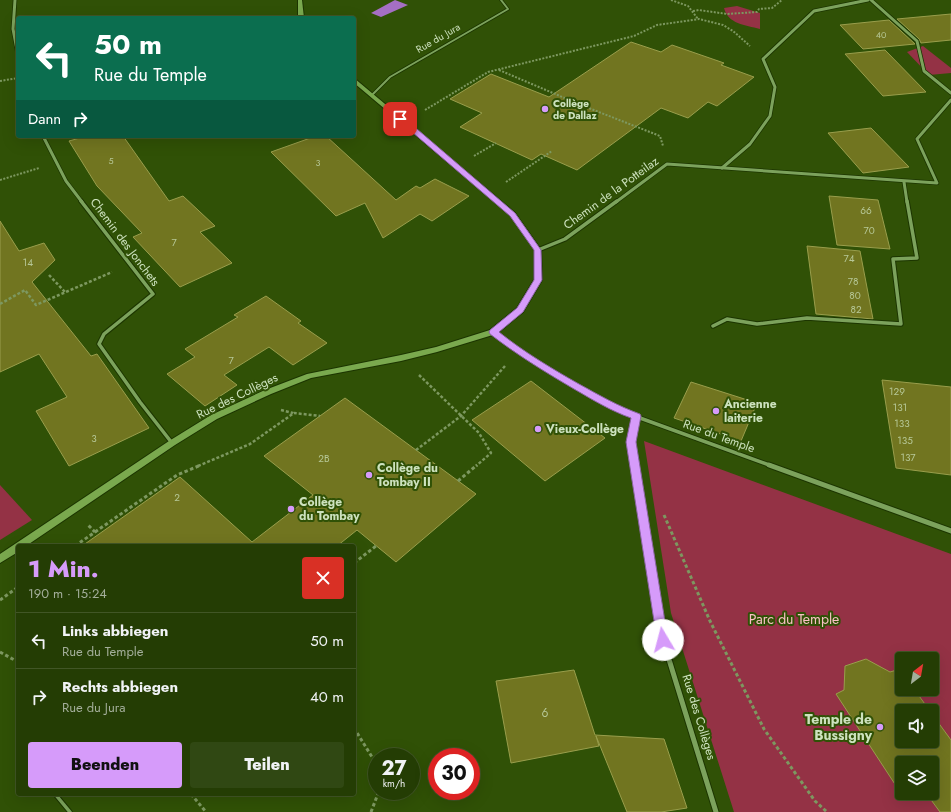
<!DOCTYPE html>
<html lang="de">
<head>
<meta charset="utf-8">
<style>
  :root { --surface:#243d04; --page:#304813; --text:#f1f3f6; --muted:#a3ae9a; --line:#415626; --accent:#d69bfa }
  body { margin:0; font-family:Jost,sans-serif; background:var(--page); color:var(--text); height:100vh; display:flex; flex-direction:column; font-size:15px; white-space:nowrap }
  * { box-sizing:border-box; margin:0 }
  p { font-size:13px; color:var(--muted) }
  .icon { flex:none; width:22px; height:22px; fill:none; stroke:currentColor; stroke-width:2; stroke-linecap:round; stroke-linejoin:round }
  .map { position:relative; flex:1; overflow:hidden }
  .drawer { position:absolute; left:16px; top:544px; width:340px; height:252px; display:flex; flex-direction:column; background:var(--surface); border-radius:4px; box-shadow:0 4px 16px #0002,0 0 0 1px var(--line) }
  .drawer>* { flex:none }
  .top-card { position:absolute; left:16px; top:16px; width:340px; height:122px; border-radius:4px; box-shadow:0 4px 16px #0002,0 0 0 1px var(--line); background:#0b6e4f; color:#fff; overflow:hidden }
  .needle { width:26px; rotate:31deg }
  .buttons { position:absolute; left:895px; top:652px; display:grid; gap:8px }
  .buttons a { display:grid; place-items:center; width:44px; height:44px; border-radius:4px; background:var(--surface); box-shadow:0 4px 16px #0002,0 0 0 1px var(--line); font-size:20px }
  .speed { position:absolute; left:368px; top:748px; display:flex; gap:8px; font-size:20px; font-weight:700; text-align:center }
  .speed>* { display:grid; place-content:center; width:52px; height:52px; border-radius:50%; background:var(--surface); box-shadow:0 4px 16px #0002,0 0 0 1px var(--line); line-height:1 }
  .speed small { font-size:10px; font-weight:400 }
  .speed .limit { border:6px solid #d22; background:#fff; color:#111 }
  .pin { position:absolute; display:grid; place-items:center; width:34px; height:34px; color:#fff; margin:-17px; border-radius:8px; box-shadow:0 2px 6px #0006 }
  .me { position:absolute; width:44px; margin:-22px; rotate:352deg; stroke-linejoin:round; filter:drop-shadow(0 0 3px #0008) }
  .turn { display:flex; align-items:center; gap:14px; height:84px; padding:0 12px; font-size:18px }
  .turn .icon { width:52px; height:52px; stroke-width:2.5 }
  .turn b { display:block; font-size:28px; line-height:34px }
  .then { display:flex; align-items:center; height:38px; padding:0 12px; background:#0003; gap:8px; font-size:15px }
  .round { display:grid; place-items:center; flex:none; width:42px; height:42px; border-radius:4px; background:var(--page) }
  .overview { display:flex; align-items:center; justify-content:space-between; height:68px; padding:0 12px }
  h1 { font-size:24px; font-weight:800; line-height:30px; color:var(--accent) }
  .primary-button { display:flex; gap:8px; margin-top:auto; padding:8px 12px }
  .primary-button a { flex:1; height:46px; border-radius:4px; background:var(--accent); color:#111; font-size:16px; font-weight:800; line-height:46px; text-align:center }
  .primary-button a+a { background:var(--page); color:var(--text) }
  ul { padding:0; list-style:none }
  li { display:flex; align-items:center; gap:12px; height:56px; padding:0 12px; border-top:1px solid var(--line) }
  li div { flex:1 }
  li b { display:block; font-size:15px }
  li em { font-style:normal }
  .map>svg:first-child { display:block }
  .green { fill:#943245; fill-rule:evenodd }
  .water { fill:#a56fc4 }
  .building { fill:#717520; stroke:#999e4c }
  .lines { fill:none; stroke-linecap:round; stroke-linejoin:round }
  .lane-far1-casing { stroke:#1c3500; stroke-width:3.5 }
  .lane-casing { stroke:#1c3500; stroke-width:5.5 }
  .street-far2-casing { stroke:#1c3500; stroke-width:4.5 }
  .street-far1-casing { stroke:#1c3500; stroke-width:5.5 }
  .street-casing { stroke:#1c3500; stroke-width:7 }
  .secondary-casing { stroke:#1c3500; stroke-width:2 }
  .path-far2 { stroke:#7d9860; stroke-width:2; stroke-dasharray:2 1.5; stroke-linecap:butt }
  .path-far1 { stroke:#7d9860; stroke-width:2.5; stroke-dasharray:3 2; stroke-linecap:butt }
  .path { stroke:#7d9860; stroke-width:3; stroke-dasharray:3.5 2.5; stroke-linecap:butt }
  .lane-far1 { stroke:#7ca25c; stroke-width:2 }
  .lane { stroke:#7ca25c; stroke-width:3.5 }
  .street-far2 { stroke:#7ca25c; stroke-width:3 }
  .street-far1 { stroke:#7ca25c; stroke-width:3.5 }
  .street { stroke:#7ca25c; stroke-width:5 }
  .secondary { fill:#7aa94e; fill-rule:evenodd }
  .route { fill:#d69bfa; stroke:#8b65a2 }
  .poi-dot { fill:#d69bfa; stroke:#305106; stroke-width:1.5 }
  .labels { text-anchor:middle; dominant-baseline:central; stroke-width:4; stroke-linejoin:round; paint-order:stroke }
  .far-number-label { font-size:9px; fill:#b6c796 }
  .far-street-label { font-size:10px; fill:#cde2be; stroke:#305106 }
  .far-poi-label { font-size:10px; font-weight:bold; fill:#cde2be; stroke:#305106; text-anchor:start }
  .number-label { font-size:10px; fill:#b6c796 }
  .street-label { font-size:12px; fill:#cde2be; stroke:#305106 }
  .poi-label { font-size:12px; font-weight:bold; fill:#cde2be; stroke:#305106; text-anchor:start }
  .near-number-label { font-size:12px; fill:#b6c796 }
  .near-park-label { font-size:14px; fill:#fac1c6; stroke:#305106 }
  .near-poi-label { font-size:14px; font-weight:bold; fill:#cde2be; stroke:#305106; text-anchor:end }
</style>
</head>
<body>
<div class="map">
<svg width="951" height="812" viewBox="0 0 951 812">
  <rect width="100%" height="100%" fill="#305106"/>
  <!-- green -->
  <g class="green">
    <path d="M737,6l23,7v16c-15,-4 -32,-5 -36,-21z"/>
    <polygon points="923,46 951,68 951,73 929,75 907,52"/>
    <path d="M644,441l307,113v258h-217l-63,-199zM902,659h30v30h-30zM902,711h30v30h-30zM902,763h30v30h-30z"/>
    <polygon points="0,485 32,520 0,540"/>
  </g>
  <!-- water -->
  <polygon class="water" points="395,0 408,5 381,17 371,13"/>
  <!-- building -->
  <g class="building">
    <polygon points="951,14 951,40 921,43 919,39 897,19"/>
    <polygon points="889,20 915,44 863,49 840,25"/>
    <polygon points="631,42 661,52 672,45 724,63 721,65 754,77 717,106 708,102 688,118 661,108 577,170 541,154 532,160 460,127 482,113 450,99 491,74 549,97"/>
    <polygon points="885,50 926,92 883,96 845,54"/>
    <polygon points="871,128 909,167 863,173 828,133"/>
    <polygon points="87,136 123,136 169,201 183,196 215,226 200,232 232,263 180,287 133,237 142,233 97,186 69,141"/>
    <polygon points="316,136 326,136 396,200 416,186 420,188 435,179 469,196 432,221 420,214 383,238 365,203 336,216 271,152"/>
    <polygon points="829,196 878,200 890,249 837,245"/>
    <polygon points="0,221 19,251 44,243 55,260 32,282 91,356 97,354 149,428 69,466 36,411 67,397 39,354 0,372"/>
    <polygon points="807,246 860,251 873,319 816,314"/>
    <polygon points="266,296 301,321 298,323 327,343 293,365 269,347 224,375 237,385 205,406 167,374 195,357 185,349 238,317 234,315"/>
    <polygon points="882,380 951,387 951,475 896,468"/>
    <polygon points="531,381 605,438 545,481 472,420"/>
    <polygon points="691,382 757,403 741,441 674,418"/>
    <polygon points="345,398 476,494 396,562 357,530 337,546 82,546 180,477 252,542 313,495 264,456"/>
    <polygon points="866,659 890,672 900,669 902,672 902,689 914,689 930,711 902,711 902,741 932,741 932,714 951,740 951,812 940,812 926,793 932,793 932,763 902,763 902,793 915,793 904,798 836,694 844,690 845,666"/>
    <polygon points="574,670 595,735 664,739 687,808 661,812 627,812 596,736 599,746 511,763 496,681"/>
  </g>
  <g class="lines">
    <defs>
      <polyline id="lane-far1" points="372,95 390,77 508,9 501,0"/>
      <polyline id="lane" points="55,794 70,812"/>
      <g id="street-far2">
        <polyline points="15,0 13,29 18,55"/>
        <polyline points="871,0 917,41 924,71 951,93"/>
        <polyline points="43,136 66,181 82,202"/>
        <polyline points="722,168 750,144 770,116 775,87 763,59 814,11 868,0"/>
        <polyline points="904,182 907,202"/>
        <polyline points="616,202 667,164 937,183 917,139 951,100"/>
      </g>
      <g id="street-far1">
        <polyline points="81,201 153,294 104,334 99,344 140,402 172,443"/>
        <polyline points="538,250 565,239 617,201"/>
        <polyline points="713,326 727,319 757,324 807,318 901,324 893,259 917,258 907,201"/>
        <polyline points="493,332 518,351 618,410 772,466"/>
        <polyline points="635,466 631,442 636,416"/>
      </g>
      <g id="street">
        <polyline points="635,465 663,640 716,812"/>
        <polyline points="769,465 951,531"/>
      </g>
      <g id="secondary">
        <polygon points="298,0 302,0 304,18 298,18"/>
        <polygon points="354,78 515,213 541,250 542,280 523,312 496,334 437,352 401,361 311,378 271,394 217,419 175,445 26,546 18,546 18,552 0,563 0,554 169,441 211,415 265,390 307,374 401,355 436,347 490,330 517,308 534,280 535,250 511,215 354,83"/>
      </g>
    </defs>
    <!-- lane-far1 casing -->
    <use href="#lane-far1" class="lane-far1-casing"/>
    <!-- lane casing -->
    <use href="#lane" class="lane-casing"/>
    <!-- street-far2 casing -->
    <use href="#street-far2" class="street-far2-casing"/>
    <!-- street-far1 casing -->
    <use href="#street-far1" class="street-far1-casing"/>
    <!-- street casing -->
    <use href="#street" class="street-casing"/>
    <!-- secondary casing -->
    <use href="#secondary" class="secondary-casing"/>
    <!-- path-far2 -->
    <g class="path-far2">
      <polyline points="671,0 688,6 698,19"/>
      <polyline points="693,11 699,10 727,14 757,12 759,9 772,8 782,0"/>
      <polyline points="499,70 581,105 660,136 663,146"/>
      <polyline points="0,81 18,78"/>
      <polyline points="425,110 488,72 634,36 657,25 699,19 723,25 733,31 750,46"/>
      <polyline points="474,156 496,143"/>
      <polyline points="0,180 39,168"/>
      <polyline points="506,182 552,151"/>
    </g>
    <!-- path-far1 -->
    <g class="path-far1">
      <polyline points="49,275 65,292"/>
      <polyline points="0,304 25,290 36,305 112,272"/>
      <polyline points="419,375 479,433 491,453 476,466"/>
      <polyline points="281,410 293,413"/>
      <polyline points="416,450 461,416 505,366"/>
      <polyline points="198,466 250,444 294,413 320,416"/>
    </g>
    <!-- path -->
    <g class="path">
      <polyline points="458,481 477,465"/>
      <polyline points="664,515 710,621 764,729 815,801 827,812"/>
      <polyline points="95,532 177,475 201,465"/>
      <polyline points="75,546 95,532 88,525"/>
      <polyline points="354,563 376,546"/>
      <polyline points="0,600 18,587"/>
      <polyline points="0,652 18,662"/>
      <polyline points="354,728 377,765"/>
      <polyline points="191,794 206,812"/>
      <polyline points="371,812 379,791"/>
    </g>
    <!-- lane-far1 -->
    <use href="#lane-far1" class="lane-far1"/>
    <!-- lane -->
    <use href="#lane" class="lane"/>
    <!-- street-far2 -->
    <use href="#street-far2" class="street-far2"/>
    <!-- street-far1 -->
    <use href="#street-far1" class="street-far1"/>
    <!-- street -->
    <use href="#street" class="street"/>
    <!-- secondary -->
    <use href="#secondary" class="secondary"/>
  </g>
  <!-- route -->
  <path class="route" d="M398,117h5l112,96 26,37 1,30 -19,32 -24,20c25,20 52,36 80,52 20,11 39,22 61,30l1,2 -5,26 32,198 -1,4 -4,1 -4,-1 -2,-4 -31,-198 5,-24c-20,-7 -38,-18 -57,-29 -29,-17 -57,-34 -84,-55l-1,-2 1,-2 27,-22 17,-28v-30l-24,-34 -112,-96z"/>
  <!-- markers -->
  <g class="poi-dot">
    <circle cx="545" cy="109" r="4"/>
    <circle cx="716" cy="411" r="4"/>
    <circle cx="538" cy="429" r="4"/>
    <circle cx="369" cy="475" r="4"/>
    <circle cx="291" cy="509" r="4"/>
    <circle cx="880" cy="727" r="4"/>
  </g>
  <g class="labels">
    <!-- far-number labels -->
    <g class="far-number-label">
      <text x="881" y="34">40</text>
      <text x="111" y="160">5</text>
      <text x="318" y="162">3</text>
    </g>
    <!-- far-street labels -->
    <g class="far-street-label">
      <text transform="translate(438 38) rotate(-30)">Rue du Jura</text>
    </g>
    <!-- far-poi labels -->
    <g class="far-poi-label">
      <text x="553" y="103">Collège<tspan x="553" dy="12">de Dallaz</tspan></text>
    </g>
    <!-- number labels -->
    <g class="number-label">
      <text x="866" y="210">66</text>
      <text x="869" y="230">70</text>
      <text x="174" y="242">7</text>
      <text x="849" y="258">74</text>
      <text x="28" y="262">14</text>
      <text x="853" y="281">78</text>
      <text x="855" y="295">80</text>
      <text x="856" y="309">82</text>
      <text x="231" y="360">7</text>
      <text x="897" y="391">129</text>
      <text x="900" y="407">131</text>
      <text x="902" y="423">133</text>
      <text x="94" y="438">3</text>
      <text x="905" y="440">135</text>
      <text x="908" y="457">137</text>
      <text x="324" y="458">2B</text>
      <text x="177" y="497">2</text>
    </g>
    <!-- street labels -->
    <g class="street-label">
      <text transform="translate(611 193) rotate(-36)">Chemin de la Potteilaz</text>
      <text transform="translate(125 242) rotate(53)">Chemin des Jonchets</text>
      <text transform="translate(237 396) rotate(-26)">Rue des Collèges</text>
      <text transform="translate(719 436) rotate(20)">Rue du Temple</text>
      <text transform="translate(699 717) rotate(73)">Rue des Collèges</text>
    </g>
    <!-- poi labels -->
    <g class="poi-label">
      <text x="724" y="404">Ancienne<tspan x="724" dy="14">laiterie</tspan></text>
      <text x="546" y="429">Vieux-Collège</text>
      <text x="377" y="468">Collège du<tspan x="377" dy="14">Tombay II</tspan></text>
      <text x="299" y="502">Collège<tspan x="299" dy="14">du Tombay</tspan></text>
    </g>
    <!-- near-number labels -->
    <g class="near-number-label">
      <text x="545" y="713">6</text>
    </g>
    <!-- near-park labels -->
    <g class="near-park-label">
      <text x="794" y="619">Parc du Temple</text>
    </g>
    <!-- near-poi labels -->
    <g class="near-poi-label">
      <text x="872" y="719">Temple de<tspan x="872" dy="16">Bussigny</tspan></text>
    </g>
  </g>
</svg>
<div class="buttons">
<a><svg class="needle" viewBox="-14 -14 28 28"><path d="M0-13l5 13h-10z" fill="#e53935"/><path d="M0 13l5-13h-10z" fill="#a3ae9a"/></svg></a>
<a><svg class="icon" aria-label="sound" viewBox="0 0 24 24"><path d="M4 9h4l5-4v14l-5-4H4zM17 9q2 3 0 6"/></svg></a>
<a><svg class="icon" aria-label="layers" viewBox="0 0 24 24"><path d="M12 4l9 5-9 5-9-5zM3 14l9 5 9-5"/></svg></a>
</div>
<div class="speed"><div>27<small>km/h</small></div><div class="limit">30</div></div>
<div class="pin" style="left:400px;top:119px;background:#d93025"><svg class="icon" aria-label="arrive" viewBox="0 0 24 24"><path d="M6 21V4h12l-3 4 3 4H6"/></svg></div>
<svg class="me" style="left:663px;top:640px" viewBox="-20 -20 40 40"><circle r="19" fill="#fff"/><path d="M0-13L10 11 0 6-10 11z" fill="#d69bfa"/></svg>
<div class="top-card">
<div class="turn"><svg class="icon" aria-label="left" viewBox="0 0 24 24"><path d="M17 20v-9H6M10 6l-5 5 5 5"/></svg><div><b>50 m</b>Rue du Temple</div></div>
<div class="then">Dann<svg class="icon" aria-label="right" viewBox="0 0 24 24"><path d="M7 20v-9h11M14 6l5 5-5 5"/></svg></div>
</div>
<section class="drawer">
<div class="overview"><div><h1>1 Min.</h1><p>190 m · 15:24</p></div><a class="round" style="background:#d93025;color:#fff"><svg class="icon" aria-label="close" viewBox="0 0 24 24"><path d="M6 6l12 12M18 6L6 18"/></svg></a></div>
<ul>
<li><svg class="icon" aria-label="left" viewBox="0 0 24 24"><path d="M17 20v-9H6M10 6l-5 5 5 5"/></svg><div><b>Links abbiegen</b><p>Rue du Temple</p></div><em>50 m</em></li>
<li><svg class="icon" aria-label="right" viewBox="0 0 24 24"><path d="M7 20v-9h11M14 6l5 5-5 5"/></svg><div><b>Rechts abbiegen</b><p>Rue du Jura</p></div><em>40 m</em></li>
</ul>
<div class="primary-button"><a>Beenden</a><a>Teilen</a></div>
</section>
</div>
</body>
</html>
